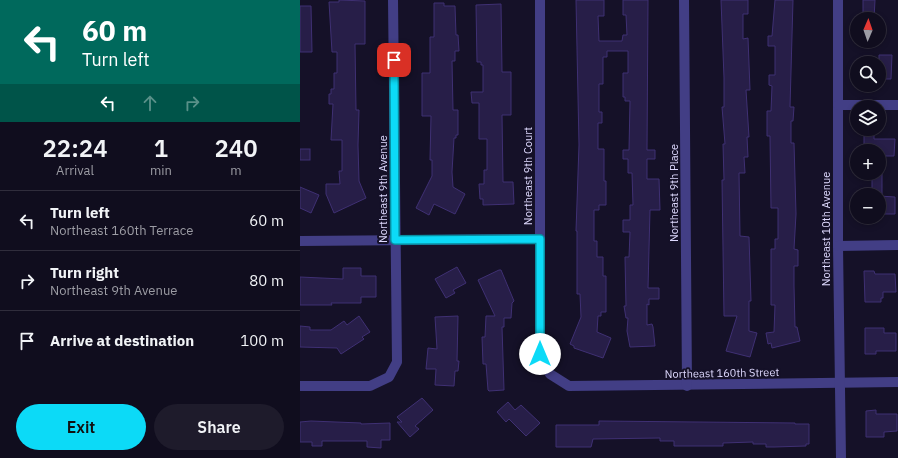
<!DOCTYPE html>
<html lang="en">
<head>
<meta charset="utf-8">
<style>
  :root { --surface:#100d1e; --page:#1e1b2b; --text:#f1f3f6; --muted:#9c9ca4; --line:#302d3c; --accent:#0cdaf7 }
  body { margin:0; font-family:"IBM Plex Sans",sans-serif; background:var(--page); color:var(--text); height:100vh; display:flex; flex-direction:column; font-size:15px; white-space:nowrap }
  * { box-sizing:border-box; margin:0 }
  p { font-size:13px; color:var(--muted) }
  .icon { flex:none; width:22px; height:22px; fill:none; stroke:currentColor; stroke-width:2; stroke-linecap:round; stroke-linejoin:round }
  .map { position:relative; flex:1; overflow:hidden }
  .drawer { display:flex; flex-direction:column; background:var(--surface); width:300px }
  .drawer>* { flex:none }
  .guide { background:#00695c; color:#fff; overflow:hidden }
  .needle { width:26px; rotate:2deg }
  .tools { position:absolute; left:550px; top:12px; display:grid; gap:8px }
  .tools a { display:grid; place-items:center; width:36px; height:36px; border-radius:50%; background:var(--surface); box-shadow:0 2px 6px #0003,0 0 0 1px var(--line); font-size:20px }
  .pin { position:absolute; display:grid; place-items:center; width:34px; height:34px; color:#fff; margin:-17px; border-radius:8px; box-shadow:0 2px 6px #0006 }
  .me { position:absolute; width:44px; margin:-22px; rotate:0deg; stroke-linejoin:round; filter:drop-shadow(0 0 3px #0008) }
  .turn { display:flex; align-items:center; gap:14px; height:84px; padding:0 16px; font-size:18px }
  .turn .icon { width:52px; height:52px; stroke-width:2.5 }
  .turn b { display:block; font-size:28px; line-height:34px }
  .lanes { display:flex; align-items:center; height:38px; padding:0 16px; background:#0003; justify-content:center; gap:20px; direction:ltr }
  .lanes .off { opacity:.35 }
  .eta { display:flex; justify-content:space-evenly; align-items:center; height:68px; text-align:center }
  .eta b { font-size:24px; font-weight:600; line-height:28px }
  .action { display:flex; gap:8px; margin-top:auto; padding:8px 16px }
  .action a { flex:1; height:46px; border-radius:24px; background:var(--accent); color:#111; font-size:16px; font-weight:600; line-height:46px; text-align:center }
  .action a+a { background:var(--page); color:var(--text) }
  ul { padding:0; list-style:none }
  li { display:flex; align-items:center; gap:12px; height:60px; padding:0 16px; border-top:1px solid var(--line) }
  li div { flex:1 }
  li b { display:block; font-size:15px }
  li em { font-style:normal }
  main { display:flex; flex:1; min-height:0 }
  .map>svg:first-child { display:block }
  .building { fill:#271e48; stroke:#3f3073 }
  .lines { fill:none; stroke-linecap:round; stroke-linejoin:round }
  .minor { stroke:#423e85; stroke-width:10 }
  .route-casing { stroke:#088ea1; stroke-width:10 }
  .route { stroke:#0cdaf7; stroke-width:7 }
  .labels { text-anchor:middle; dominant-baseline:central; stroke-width:4; stroke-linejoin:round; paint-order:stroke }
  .street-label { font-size:11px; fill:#ded9fe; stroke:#151128 }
</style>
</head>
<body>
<main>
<section class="drawer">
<div class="guide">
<div class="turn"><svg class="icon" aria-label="left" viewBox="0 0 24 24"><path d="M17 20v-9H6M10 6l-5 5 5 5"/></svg><div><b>60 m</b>Turn left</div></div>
<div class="lanes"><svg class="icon" aria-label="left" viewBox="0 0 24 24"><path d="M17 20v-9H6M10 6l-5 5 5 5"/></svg><svg class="icon off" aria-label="ahead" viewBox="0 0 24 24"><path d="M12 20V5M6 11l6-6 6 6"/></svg><svg class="icon off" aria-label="right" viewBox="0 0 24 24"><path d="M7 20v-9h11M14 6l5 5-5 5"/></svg></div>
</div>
<div class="eta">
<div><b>22:24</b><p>Arrival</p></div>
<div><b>1</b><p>min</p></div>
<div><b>240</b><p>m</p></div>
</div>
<ul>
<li><svg class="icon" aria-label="left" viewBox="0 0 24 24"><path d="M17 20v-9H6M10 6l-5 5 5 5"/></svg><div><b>Turn left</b><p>Northeast 160th Terrace</p></div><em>60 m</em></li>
<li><svg class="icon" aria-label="right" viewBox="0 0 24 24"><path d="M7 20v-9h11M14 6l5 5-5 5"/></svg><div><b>Turn right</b><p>Northeast 9th Avenue</p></div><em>80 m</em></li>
<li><svg class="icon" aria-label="arrive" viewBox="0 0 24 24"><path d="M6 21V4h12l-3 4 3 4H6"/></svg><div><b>Arrive at destination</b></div><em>100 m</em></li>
</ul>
<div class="action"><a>Exit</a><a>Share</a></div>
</section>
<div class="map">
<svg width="598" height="458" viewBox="0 0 598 458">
  <rect width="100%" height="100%" fill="#151128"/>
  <!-- building -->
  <g class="building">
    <polygon points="39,0 65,1 65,44 55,44 56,110 59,110 58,145 59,181 66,198 34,213 26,194 26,184 40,184 39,171 42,171 42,140 31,140 33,104 29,104 29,94 31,94 31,89 34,89 34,73 37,73 37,52 32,52 29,2 39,2"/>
    <polygon points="276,0 304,0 304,16 298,16 299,41 322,41 323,35 327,35 326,15 323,15 323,0 348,0 347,150 355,150 355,159 347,159 347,179 359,179 360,210 350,210 348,288 359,288 359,299 349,299 349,305 347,304 347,325 352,324 353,327 355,346 330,347 327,331 328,318 326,318 324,306 326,306 325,257 329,257 330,232 323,232 323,220 330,220 330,205 333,205 332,173 328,173 328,159 323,159 323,150 329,150 330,101 325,101 325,97 323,97 323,73 328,73 328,51 307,51 307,57 303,57 303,84 299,84 299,112 302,112 302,123 298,123 298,149 304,149 304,181 306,181 306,205 299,205 299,210 294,210 294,241 297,241 297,257 303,257 303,276 306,276 306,312 301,312 301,316 298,316 297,332 311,338 303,358 274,348 274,346 270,344 281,317 280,294 277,294 277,231 276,231 279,145"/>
    <polygon points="421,0 448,0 448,14 443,14 443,39 448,38 450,90 446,90 449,137 447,137 448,157 444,157 445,173 439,173 440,236 449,237 451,301 449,301 449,331 457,333 450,357 426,351 437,316 424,316 422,180 424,180 423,144 425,144 422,107 424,107 424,78"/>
    <polygon points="475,0 493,0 490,107 494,107 493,121 491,121 491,143 494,143 496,214 494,249 498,250 498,266 494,266 494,286 495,327 497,327 500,341 472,348 471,343 468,344 466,333 474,332 475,305 471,305 471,249 475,249 475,239 478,239 478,208 471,208 470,136 467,136 467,111 471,111 472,86 469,85 469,75 475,75 475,46 468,46 468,36 472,36"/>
    <polygon points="563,0 575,0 574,19 563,19"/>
    <polygon points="134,3 144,3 144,6 155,6 156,35 158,35 159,51 155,51 155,61 152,61 153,110 158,110 158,135 156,135 156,138 154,138 152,172 153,187 165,194 155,214 134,204 129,215 116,208 132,176 132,160 130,160 131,116 122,116 122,73 130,73 130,37 134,37"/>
    <polygon points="201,4 202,72 211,72 211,115 202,115 203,182 213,182 214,204 183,205 183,199 180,199 179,184 184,184 184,170 187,170 187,139 179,139 179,103 172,103 171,92 183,92 183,65 181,65 181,62 177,62 176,5"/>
    <polygon points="0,6 11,6 12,52 0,52"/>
    <polygon points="579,55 592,55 591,79 579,79"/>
    <polygon points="564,135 574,135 574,139 595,139 594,156 579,156 579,151 564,151"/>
    <rect x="0" y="149" width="10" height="11"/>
    <rect x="572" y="173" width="10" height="22"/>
    <polygon points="0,187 19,195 11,213 0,208"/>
    <polygon points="579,196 595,197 595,214 579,214"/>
    <polygon points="157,267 166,283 153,290 155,293 146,298 135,279"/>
    <polygon points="43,268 61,268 61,276 76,276 76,297 61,297 61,303 31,303 32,305 0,305 0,277 43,279"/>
    <polygon points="199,270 201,270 214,301 212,303 211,318 204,318 204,327 202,327 204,390 189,391 188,390 186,364 183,364 182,337 185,337 186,316 195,316 178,280"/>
    <polygon points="564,271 574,271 575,274 595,274 596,292 583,292 583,298 581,298 581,302 565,302"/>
    <polygon points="59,316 70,332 62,337 64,339 41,354 37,348 0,347 0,326 10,327 10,330 31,330 44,321 47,325"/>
    <polygon points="158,316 157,361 159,361 158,371 155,371 154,386 135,385 136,369 126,369 128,348 137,349 135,317"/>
    <polygon points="565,328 584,328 584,333 596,333 596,351 576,351 576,354 565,354"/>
    <polygon points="122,398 133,410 115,426 119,429 110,437 97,422 102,422 97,417"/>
    <polygon points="208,402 215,410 221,405 240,423 226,436 209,419 206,422 197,412"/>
    <polygon points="576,410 576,414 597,414 597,431 584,432 584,437 566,437 566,411"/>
    <polygon points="11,421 61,423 61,424 90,423 90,440 81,440 81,448 67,447 67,441 22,441 22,446 12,446 12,442 0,442 0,422"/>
    <polygon points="299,421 495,423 495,424 509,424 509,444 506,444 506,446 474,447 466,447 466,444 453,444 453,442 423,443 423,446 374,446 374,441 360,441 360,438 293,439 291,447 256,447 256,425 299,425"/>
  </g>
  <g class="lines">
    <!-- minor -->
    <g class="minor">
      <polyline points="240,0 240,354 250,374 269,386 598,382"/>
      <polyline points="384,0 387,386"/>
      <polyline points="538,0 538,246 541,458"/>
      <polyline points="538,105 598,105"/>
      <polyline points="0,241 240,239"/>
      <polyline points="538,246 598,245"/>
      <polyline points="0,386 70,386 89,377 97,362 93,0"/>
    </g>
  </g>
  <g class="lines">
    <defs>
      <polyline id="route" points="94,60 95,240 240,239 240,354"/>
    </defs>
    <!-- route casing -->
    <use href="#route" class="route-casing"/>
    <!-- route -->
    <use href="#route" class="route"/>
  </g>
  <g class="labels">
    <!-- street labels -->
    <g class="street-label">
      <text transform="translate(228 176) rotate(-90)">Northeast 9th Court</text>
      <text transform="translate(83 189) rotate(-90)">Northeast 9th Avenue</text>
      <text transform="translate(374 193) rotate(-90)">Northeast 9th Place</text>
      <text transform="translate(526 229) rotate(-90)">Northeast 10th Avenue</text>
      <text transform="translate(422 373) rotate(-1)">Northeast 160th Street</text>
    </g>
  </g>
</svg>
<div class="tools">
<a><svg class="needle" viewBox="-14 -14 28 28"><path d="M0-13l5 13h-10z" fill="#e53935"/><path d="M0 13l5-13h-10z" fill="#9c9ca4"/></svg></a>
<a><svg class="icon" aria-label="search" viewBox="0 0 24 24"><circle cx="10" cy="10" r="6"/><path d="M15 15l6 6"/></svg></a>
<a><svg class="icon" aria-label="layers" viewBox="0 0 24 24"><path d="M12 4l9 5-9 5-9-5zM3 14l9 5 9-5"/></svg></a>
<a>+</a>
<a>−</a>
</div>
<div class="pin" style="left:94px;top:60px;background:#d93025"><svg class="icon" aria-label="arrive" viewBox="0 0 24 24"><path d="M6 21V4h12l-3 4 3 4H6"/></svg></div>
<svg class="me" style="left:240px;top:354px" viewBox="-20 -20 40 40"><circle r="19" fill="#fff"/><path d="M0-13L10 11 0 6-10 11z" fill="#0cdaf7"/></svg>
</div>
</main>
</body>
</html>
